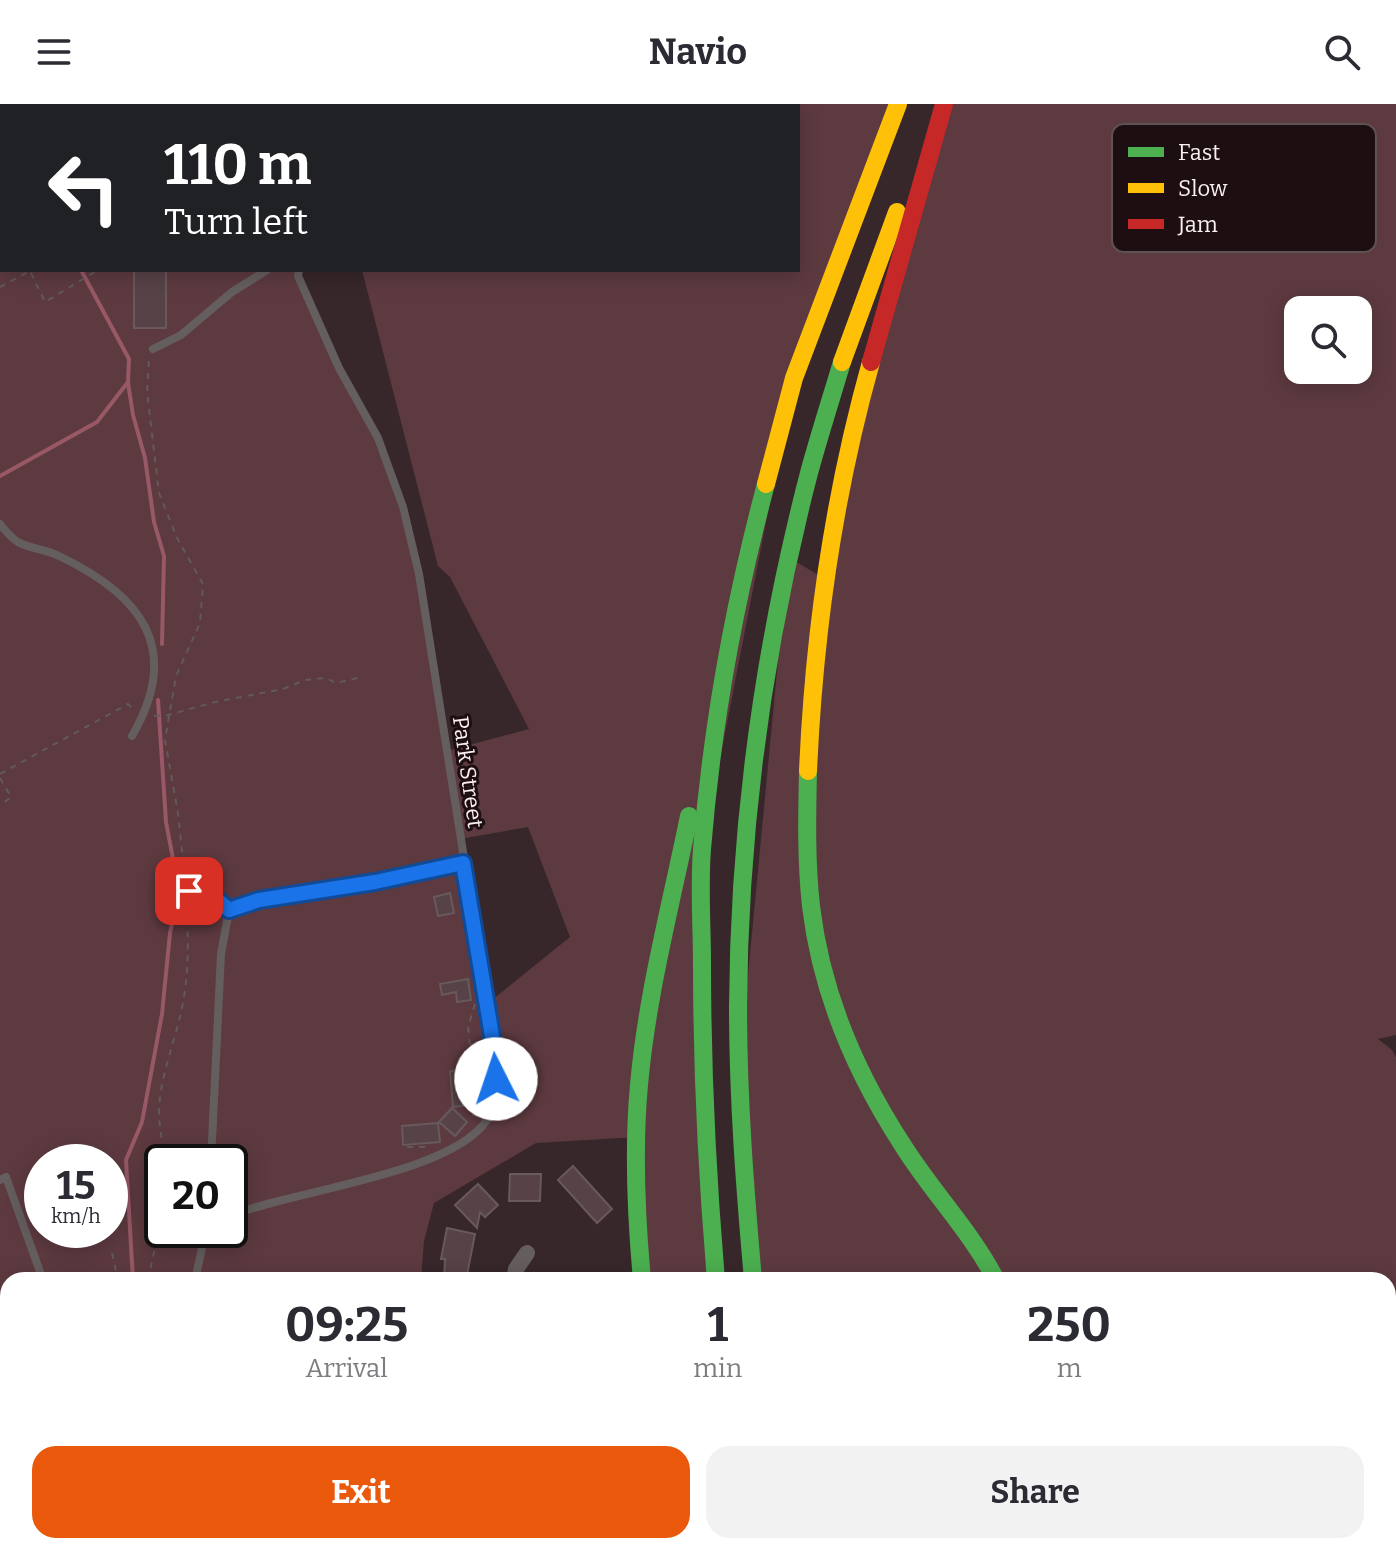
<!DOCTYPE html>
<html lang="en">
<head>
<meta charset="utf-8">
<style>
  :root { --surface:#fff; --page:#f2f2f3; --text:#2b2b33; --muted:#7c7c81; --accent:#ea580c }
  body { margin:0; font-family:Bitter,serif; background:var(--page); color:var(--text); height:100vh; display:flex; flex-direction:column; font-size:30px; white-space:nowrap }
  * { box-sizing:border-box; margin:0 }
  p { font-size:26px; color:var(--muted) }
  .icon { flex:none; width:44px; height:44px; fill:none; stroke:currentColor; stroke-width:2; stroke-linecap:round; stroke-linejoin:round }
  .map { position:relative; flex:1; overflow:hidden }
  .panel { position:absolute; left:0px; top:1168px; width:1396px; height:282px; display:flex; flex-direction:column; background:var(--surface); border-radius:24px 24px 0 0; box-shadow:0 4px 20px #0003 }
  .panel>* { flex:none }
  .hud { position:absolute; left:0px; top:0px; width:800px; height:168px; box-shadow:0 4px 20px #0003; background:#202124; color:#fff; overflow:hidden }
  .tools { position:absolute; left:1284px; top:192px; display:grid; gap:16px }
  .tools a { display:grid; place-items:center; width:88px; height:88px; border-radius:16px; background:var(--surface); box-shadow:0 4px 20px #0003; font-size:40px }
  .speed { position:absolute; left:24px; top:1040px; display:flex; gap:16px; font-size:40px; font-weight:700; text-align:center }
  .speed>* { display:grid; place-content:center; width:104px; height:104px; border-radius:50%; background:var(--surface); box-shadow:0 4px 20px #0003; line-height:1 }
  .speed small { font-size:20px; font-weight:400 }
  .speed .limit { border:4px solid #111; border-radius:12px; background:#fff; color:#111 }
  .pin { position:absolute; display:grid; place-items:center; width:68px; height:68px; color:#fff; margin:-34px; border-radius:16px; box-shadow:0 4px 12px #0006 }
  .me { position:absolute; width:88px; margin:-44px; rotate:356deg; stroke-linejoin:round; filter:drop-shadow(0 0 6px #0008) }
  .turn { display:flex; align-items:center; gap:28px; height:168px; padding:0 32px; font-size:36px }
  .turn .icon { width:104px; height:104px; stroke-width:2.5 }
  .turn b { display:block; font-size:56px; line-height:68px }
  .eta { display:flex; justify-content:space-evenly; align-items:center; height:136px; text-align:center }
  .eta b { font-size:48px; font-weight:700; line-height:56px }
  .cta { display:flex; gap:16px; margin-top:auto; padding:16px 32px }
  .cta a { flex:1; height:92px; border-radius:24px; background:var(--accent); color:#fff; font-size:32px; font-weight:700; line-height:92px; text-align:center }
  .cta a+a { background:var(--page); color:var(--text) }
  header { display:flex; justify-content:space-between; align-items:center; height:104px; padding:0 32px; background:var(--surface); font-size:36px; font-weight:700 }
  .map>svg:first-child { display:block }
  .green { fill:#5d3a40; fill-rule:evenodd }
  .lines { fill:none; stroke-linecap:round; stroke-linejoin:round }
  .stream { stroke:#985865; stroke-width:4 }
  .building { fill:#574247; stroke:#67595c; stroke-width:2 }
  .path { stroke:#62595a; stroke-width:2; stroke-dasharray:6 6; stroke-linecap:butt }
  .lane { stroke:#655e5f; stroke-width:8 }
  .street { stroke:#655e5f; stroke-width:16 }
  .fast { stroke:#4caf50; stroke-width:18 }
  .slow { stroke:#ffc107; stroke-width:18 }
  .jam { stroke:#c62828; stroke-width:18 }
  .rail-casing { stroke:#6a6162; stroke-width:7 }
  .rail { stroke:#1c0e11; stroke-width:4; stroke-dasharray:12; stroke-linecap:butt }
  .route-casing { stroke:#114b97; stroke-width:20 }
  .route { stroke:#1a73e8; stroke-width:14 }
  .labels { text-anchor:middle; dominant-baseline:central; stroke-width:6; stroke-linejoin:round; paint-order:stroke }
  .street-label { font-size:22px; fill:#fceff1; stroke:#1c0e11 }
  .key { fill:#1c0e11; stroke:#5f5254; stroke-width:2 }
  .key-label { font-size:22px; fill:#fceff1 }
</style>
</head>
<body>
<header><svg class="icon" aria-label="menu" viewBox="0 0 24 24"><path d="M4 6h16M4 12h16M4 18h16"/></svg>Navio<svg class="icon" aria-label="search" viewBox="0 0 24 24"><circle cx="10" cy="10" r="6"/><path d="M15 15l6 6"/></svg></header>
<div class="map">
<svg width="1396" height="1449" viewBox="0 0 1396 1449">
  <rect width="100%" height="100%" fill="#37272a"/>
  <!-- green -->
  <g class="green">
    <path d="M0,0h898l-104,274 -92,474 14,428h-74l-5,-143 -101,6 -102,60 -10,38 -3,39h-413v266h34v7h-42zM2,2h796v164h-436l76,296 12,11 79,152 -82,22 -28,-176 -41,-137 -39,-70 -40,-98h-297zM528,723l42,110 -83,67 -27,-165zM42,1058h68v68h-68zM162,1058h68v68h-68z"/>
    <path d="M944,0h452v931l-18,4 14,11 4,7v345l-8,2v-124h-635l-14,-211 49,-512 37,22zM1298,206h60v60h-60z"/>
    <polygon points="1388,1426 1396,1426 1396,1449 1253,1449 1252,1442 1388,1442"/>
  </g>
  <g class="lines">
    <!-- stream -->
    <g class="stream">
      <polyline points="0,7 2,11"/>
      <polyline points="128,279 133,311 145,354 154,418 164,452 162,540"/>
      <polyline points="0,372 97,318 128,278 129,255 81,166"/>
      <polyline points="158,596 166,718 177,776"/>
      <polyline points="133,1176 126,1056 142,1018 162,910 170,829 176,800"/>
      <polyline points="127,1449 127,1442"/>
    </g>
  </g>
  <!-- building -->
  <g class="building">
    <polygon points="166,166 166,224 134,224 134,167"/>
    <polygon points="450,789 454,809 438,812 434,793"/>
    <polygon points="468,875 471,896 457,898 456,888 442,891 440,880"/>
    <polygon points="468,966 471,1001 453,1003 450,967"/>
    <polygon points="452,1004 467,1018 455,1032 439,1018"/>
    <polygon points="438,1019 440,1038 403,1041 402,1022"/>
    <polygon points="573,1062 612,1105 597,1119 558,1076"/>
    <polygon points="510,1070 541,1070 540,1097 509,1097"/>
    <polygon points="478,1080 498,1101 485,1113 480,1108 477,1124 455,1101"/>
    <polygon points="447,1124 475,1130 466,1176 444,1176 445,1155 441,1155"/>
  </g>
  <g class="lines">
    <!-- path -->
    <g class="path">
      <polyline points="24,0 25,2"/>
      <polyline points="549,2 550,0"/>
      <polyline points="0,183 30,167 45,198 98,166"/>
      <polyline points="149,257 147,288 159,389 177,434 203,480 200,519 176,572 165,636 178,709 185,776"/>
      <polyline points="154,612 168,611 215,598 283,585 305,576 326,574 336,579 362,573"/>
      <polyline points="0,670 128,600 131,603"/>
      <polyline points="0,674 11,693 0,702"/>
      <polyline points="473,1012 476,1002 468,923 475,900"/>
      <polyline points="407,1043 428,1043"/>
      <path d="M163,1058c1,-19 -4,-33 -4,-50 1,-41 21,-81 26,-122 4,-29 3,-58 1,-87"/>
      <polyline points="112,1149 118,1176"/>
      <polyline points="148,1176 156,1139 148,1119 161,1087 162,1068"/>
    </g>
    <!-- lane -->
    <g class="lane">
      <polyline points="215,0 216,2"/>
      <polyline points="536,2 536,0"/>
      <polyline points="153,245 181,231 232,188 267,166"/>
      <path d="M0,420c5,6 11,14 18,18 12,7 28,7 41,14 82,39 124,92 73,180"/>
      <path d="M164,793c32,-7 41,-9 65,13"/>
      <polyline points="211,1058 221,850 229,806 259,796 375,778 463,759"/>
      <polyline points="0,1076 6,1073 43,1176"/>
      <path d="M230,1112c62,-26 220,-41 257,-96 12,-18 9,-41 9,-60l-77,-486 -16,-67 -25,-69 -39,-70 -41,-92 1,-6"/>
      <polyline points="67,1176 72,1174 86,1176"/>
      <polyline points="195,1176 206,1126"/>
      <polyline points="1388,1355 1396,1353"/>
      <polyline points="187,1449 188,1442"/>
    </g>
    <!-- street -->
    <g class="street">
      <polyline points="514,1176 516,1165 527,1149"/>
      <polyline points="1016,1449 1017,1442"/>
    </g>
    <!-- fast -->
    <g class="fast">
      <path d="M808,667c-1,45 -2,90 3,135 10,85 45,167 91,238 29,47 69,87 94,136"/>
      <path d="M642,1176c-6,-65 -9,-130 -3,-195 8,-91 32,-180 50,-269"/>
      <path d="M716,1176c-9,-106 -14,-210 -14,-316 0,-38 -3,-77 0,-115 10,-124 32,-245 64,-365"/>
      <path d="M753,1176c-8,-91 -15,-181 -15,-273 1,-179 26,-361 71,-534 10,-37 22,-74 33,-111"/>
      <polyline points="0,1252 8,1253"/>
      <polyline points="1388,1300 1396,1298"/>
      <polyline points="757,1442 758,1449"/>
      <polyline points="795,1442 796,1449"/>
    </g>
    <!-- slow -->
    <g class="slow">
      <polyline points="842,258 897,108"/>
      <polyline points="766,380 794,274 898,0"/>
      <path d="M808,667c6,-137 26,-277 63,-409"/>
    </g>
    <!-- jam -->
    <polyline class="jam" points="871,258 944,0"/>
    <defs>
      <g id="rail">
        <polyline points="0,1318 8,1319"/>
        <polyline points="1388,1426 1396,1426"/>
        <polyline points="1360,1442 1396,1448"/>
      </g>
    </defs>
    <!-- rail casing -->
    <use href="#rail" class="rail-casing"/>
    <!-- rail -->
    <use href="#rail" class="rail"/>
  </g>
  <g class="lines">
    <defs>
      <polyline id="route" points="189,787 210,789 229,806 259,796 375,778 463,759 496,956 496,975"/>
    </defs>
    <!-- route casing -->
    <use href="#route" class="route-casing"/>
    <!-- route -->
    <use href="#route" class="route"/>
  </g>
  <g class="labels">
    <!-- street labels -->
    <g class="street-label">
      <text transform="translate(468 668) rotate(82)">Park Street</text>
    </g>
  </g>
  <!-- legend -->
  <rect x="1112" y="20" width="264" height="128" rx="12" class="key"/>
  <rect x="1128" y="43" width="36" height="10" fill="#4caf50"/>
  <rect x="1128" y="79" width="36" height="10" fill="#ffc107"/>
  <rect x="1128" y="115" width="36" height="10" fill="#c62828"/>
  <g class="key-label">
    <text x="1178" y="56">Fast</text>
    <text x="1178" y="92">Slow</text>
    <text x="1178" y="128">Jam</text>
  </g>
</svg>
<div class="tools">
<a><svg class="icon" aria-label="search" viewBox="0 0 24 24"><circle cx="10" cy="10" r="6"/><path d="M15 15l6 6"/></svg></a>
</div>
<div class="speed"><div>15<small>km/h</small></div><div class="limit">20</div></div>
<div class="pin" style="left:189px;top:787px;background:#d93025"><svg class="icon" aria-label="arrive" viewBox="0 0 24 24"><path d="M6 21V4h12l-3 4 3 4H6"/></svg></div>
<svg class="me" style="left:496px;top:975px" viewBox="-20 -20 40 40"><circle r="19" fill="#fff"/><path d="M0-13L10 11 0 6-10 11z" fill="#1a73e8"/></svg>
<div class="hud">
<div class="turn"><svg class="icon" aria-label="left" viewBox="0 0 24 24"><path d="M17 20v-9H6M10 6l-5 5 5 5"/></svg><div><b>110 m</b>Turn left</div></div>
</div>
<section class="panel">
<div class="eta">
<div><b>09:25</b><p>Arrival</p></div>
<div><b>1</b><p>min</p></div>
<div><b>250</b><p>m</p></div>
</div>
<div class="cta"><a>Exit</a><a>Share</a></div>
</section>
</div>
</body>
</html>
